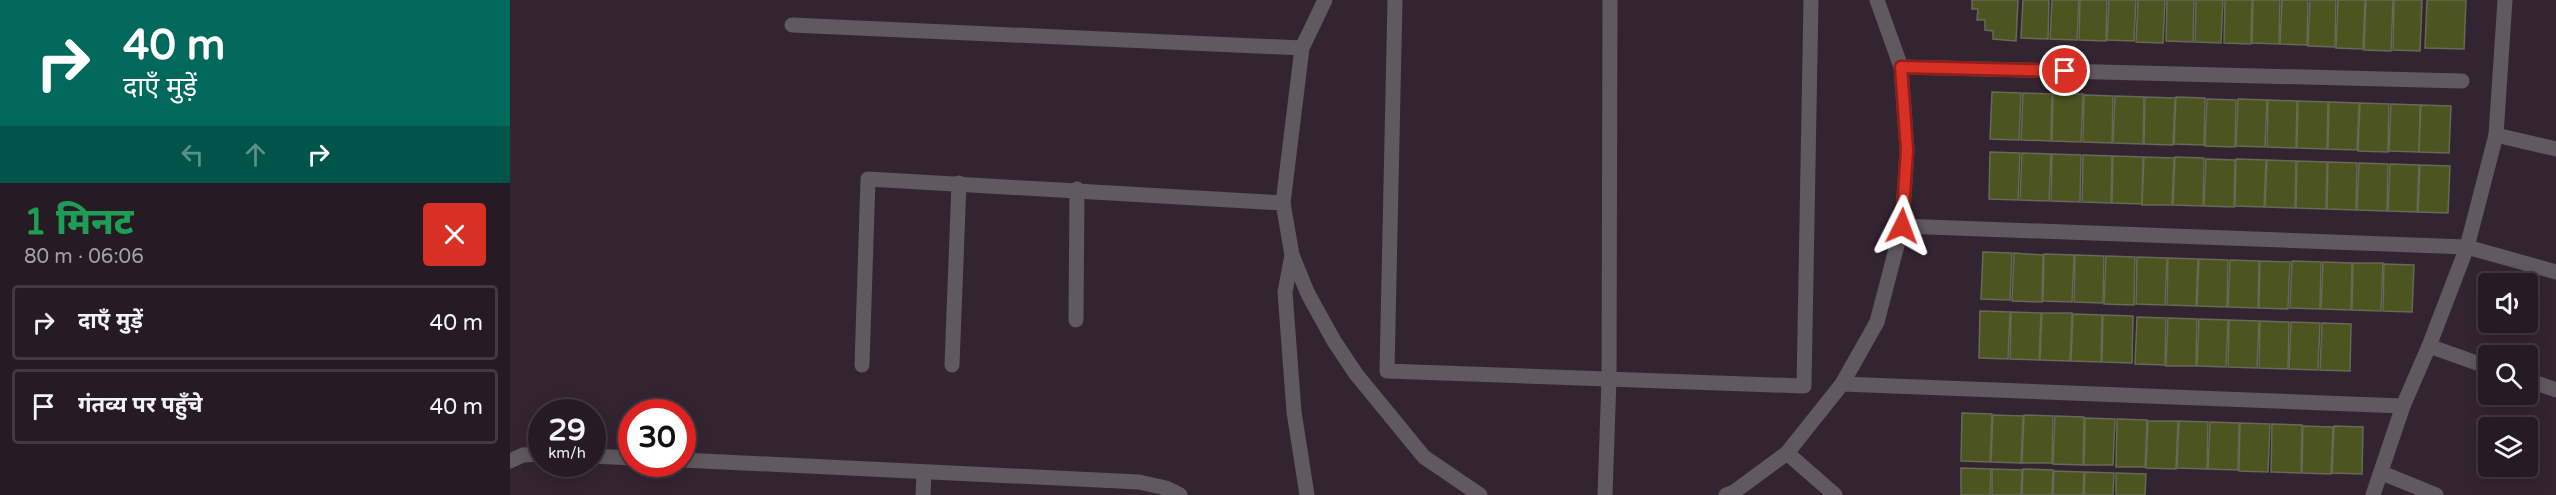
<!DOCTYPE html>
<html lang="hi">
<head>
<meta charset="utf-8">
<style>
  :root { --surface:#261b25; --page:#322832; --text:#f1f3f6; --muted:#a4a1a7; --line:#423942 }
  body { margin:0; font-family:"Varela Round","Noto Sans Devanagari",sans-serif; background:var(--page); color:var(--text); height:100vh; display:flex; flex-direction:column; font-size:22px; white-space:nowrap }
  * { box-sizing:border-box; margin:0 }
  p { font-size:20px; color:var(--muted) }
  .icon { flex:none; width:33px; height:33px; fill:none; stroke:currentColor; stroke-width:2; stroke-linecap:round; stroke-linejoin:round }
  .map { position:relative; flex:1; overflow:hidden }
  .sheet { display:flex; flex-direction:column; background:var(--surface); width:510px }
  .sheet>* { flex:none }
  .top-card { background:#00695c; color:#fff; overflow:hidden }
  .tools { position:absolute; left:1968px; top:273px; display:grid; gap:12px }
  .tools a { display:grid; place-items:center; width:60px; height:60px; border-radius:6px; background:var(--surface); box-shadow:0 3px 15px #0003,0 0 0 2px var(--line); font-size:30px }
  .speed { position:absolute; left:18px; top:399px; display:flex; gap:12px; font-size:30px; font-weight:700; text-align:center }
  .speed>* { display:grid; place-content:center; width:78px; height:78px; border-radius:50%; background:var(--surface); box-shadow:0 3px 15px #0003,0 0 0 2px var(--line); line-height:1 }
  .speed small { font-size:15px; font-weight:400 }
  .speed .limit { border:9px solid #d22; background:#fff; color:#111 }
  .pin { position:absolute; display:grid; place-items:center; width:51px; height:51px; color:#fff; margin:-26px; border:3px solid #fff; border-radius:50%; box-shadow:0 2px 6px #0007 }
  .me { position:absolute; width:66px; margin:-33px; rotate:3deg; stroke-linejoin:round; filter:drop-shadow(0 0 4px #0008) }
  .turn { display:flex; align-items:center; gap:21px; height:126px; padding:0 24px; font-size:27px }
  .turn .icon { width:78px; height:78px; stroke-width:2.5 }
  .turn b { display:block; font-size:42px; line-height:51px }
  .lanes { display:flex; align-items:center; height:57px; padding:0 24px; background:#0003; justify-content:center; gap:30px; direction:ltr }
  .lanes .off { opacity:.35 }
  .round { display:grid; place-items:center; flex:none; width:63px; height:63px; border-radius:6px; background:var(--page) }
  .summary { display:flex; align-items:center; justify-content:space-between; height:102px; padding:0 24px }
  h1 { font-size:36px; font-weight:800; line-height:45px; color:#1e9e55 }
  ul { padding:0; list-style:none }
  li { display:flex; align-items:center; gap:18px; height:75px; margin:0 12px 9px; padding:0 12px; border:3px solid var(--line); border-radius:6px }
  li div { flex:1 }
  li b { display:block; font-size:22px }
  li em { font-style:normal }
  main { display:flex; flex:1; min-height:0 }
  .map>svg:first-child { display:block }
  .building { fill:#4c5420; stroke:#666a56; stroke-width:1.5 }
  .lines { fill:none; stroke-linecap:round; stroke-linejoin:round }
  .minor { stroke:#60595f; stroke-width:15 }
  .route-casing { stroke:#8d1f18; stroke-width:15 }
  .route { stroke:#d93025; stroke-width:10 }
</style>
</head>
<body>
<main>
<section class="sheet">
<div class="top-card">
<div class="turn"><svg class="icon" aria-label="right" viewBox="0 0 24 24"><path d="M7 20v-9h11M14 6l5 5-5 5"/></svg><div><b>40 m</b>दाएँ मुड़ें</div></div>
<div class="lanes"><svg class="icon off" aria-label="left" viewBox="0 0 24 24"><path d="M17 20v-9H6M10 6l-5 5 5 5"/></svg><svg class="icon off" aria-label="ahead" viewBox="0 0 24 24"><path d="M12 20V5M6 11l6-6 6 6"/></svg><svg class="icon" aria-label="right" viewBox="0 0 24 24"><path d="M7 20v-9h11M14 6l5 5-5 5"/></svg></div>
</div>
<div class="summary"><div><h1>1 मिनट</h1><p>80 m · 06:06</p></div><a class="round" style="background:#d93025;color:#fff"><svg class="icon" aria-label="close" viewBox="0 0 24 24"><path d="M6 6l12 12M18 6L6 18"/></svg></a></div>
<ul>
<li><svg class="icon" aria-label="right" viewBox="0 0 24 24"><path d="M7 20v-9h11M14 6l5 5-5 5"/></svg><div><b>दाएँ मुड़ें</b></div><em>40 m</em></li>
<li><svg class="icon" aria-label="arrive" viewBox="0 0 24 24"><path d="M6 21V4h12l-3 4 3 4H6"/></svg><div><b>गंतव्य पर पहुँचे</b></div><em>40 m</em></li>
</ul>
</section>
<div class="map">
<svg width="2046" height="495" viewBox="0 0 2046 495">
  <rect width="100%" height="100%" fill="#332431"/>
  <!-- building -->
  <g class="building">
    <polygon points="1462,0 1508,0 1506,41 1483,39 1483,31 1475,30 1475,20 1467,20 1468,9 1462,9"/>
    <polygon points="1513,0 1539,0 1538,39 1511,38"/>
    <polygon points="1542,0 1569,0 1567,40 1540,39"/>
    <polygon points="1570,0 1597,0 1596,41 1569,40"/>
    <polygon points="1599,0 1626,0 1624,41 1597,40"/>
    <polygon points="1628,0 1655,0 1653,43 1626,42"/>
    <polygon points="1657,0 1684,0 1683,42 1656,41"/>
    <polygon points="1686,0 1713,0 1711,43 1685,42"/>
    <polygon points="1715,0 1742,0 1741,44 1714,43"/>
    <polygon points="1743,0 1770,0 1769,44 1742,43"/>
    <polygon points="1772,0 1798,0 1797,45 1770,44"/>
    <polygon points="1800,0 1826,0 1825,47 1798,46"/>
    <polygon points="1828,0 1855,0 1853,49 1826,48"/>
    <polygon points="1856,0 1883,0 1881,51 1854,50"/>
    <polygon points="1884,0 1912,0 1910,51 1883,50"/>
    <polygon points="1917,0 1956,0 1954,49 1915,48"/>
    <polygon points="1482,92 1511,93 1509,140 1480,139"/>
    <polygon points="1513,93 1542,94 1541,141 1511,140"/>
    <polygon points="1543,94 1573,94 1571,142 1542,141"/>
    <polygon points="1574,95 1603,96 1602,143 1573,142"/>
    <polygon points="1605,96 1634,97 1633,144 1603,143"/>
    <polygon points="1635,97 1665,98 1663,145 1634,144"/>
    <polygon points="1666,97 1695,98 1694,145 1664,144"/>
    <polygon points="1697,99 1726,100 1725,147 1695,146"/>
    <polygon points="1728,99 1757,100 1755,147 1726,146"/>
    <polygon points="1758,100 1787,101 1786,148 1757,147"/>
    <polygon points="1788,101 1818,102 1817,149 1787,148"/>
    <polygon points="1819,102 1849,103 1847,150 1818,149"/>
    <polygon points="1850,103 1879,104 1878,152 1848,151"/>
    <polygon points="1881,104 1910,105 1909,152 1879,151"/>
    <polygon points="1911,105 1941,106 1939,153 1909,152"/>
    <polygon points="1480,152 1510,153 1508,200 1479,199"/>
    <polygon points="1512,153 1541,154 1539,201 1510,200"/>
    <polygon points="1542,154 1571,155 1570,202 1541,201"/>
    <polygon points="1573,155 1602,156 1601,203 1572,202"/>
    <polygon points="1603,156 1633,157 1632,204 1602,203"/>
    <polygon points="1634,157 1664,158 1662,205 1632,205"/>
    <polygon points="1665,157 1694,158 1693,206 1663,205"/>
    <polygon points="1696,159 1725,160 1724,207 1694,206"/>
    <polygon points="1726,159 1756,160 1754,207 1725,206"/>
    <polygon points="1757,160 1786,161 1785,208 1755,207"/>
    <polygon points="1787,161 1817,162 1816,209 1786,208"/>
    <polygon points="1818,162 1847,163 1846,210 1817,209"/>
    <polygon points="1849,163 1878,164 1877,211 1847,210"/>
    <polygon points="1880,164 1909,165 1907,212 1878,211"/>
    <polygon points="1910,165 1940,166 1938,213 1908,212"/>
    <polygon points="1473,252 1502,253 1500,300 1471,299"/>
    <polygon points="1504,253 1533,255 1532,302 1502,301"/>
    <polygon points="1534,254 1564,255 1562,302 1533,301"/>
    <polygon points="1565,255 1594,256 1593,303 1564,302"/>
    <polygon points="1596,256 1625,257 1624,305 1594,304"/>
    <polygon points="1627,257 1657,258 1655,305 1626,304"/>
    <polygon points="1658,258 1688,259 1686,306 1657,305"/>
    <polygon points="1689,259 1718,260 1717,307 1687,306"/>
    <polygon points="1720,260 1749,261 1748,308 1718,307"/>
    <polygon points="1750,261 1780,262 1778,309 1749,308"/>
    <polygon points="1782,261 1811,262 1810,309 1780,308"/>
    <polygon points="1813,262 1842,263 1841,310 1811,309"/>
    <polygon points="1843,263 1873,263 1871,311 1842,310"/>
    <polygon points="1874,264 1904,265 1902,312 1873,311"/>
    <polygon points="1470,311 1500,312 1498,359 1469,358"/>
    <polygon points="1501,312 1531,313 1529,360 1500,359"/>
    <polygon points="1532,313 1562,313 1560,361 1530,360"/>
    <polygon points="1563,314 1592,315 1591,362 1561,361"/>
    <polygon points="1593,315 1623,316 1622,363 1592,362"/>
    <polygon points="1627,317 1656,318 1655,365 1625,364"/>
    <polygon points="1658,318 1687,319 1686,366 1656,366"/>
    <polygon points="1689,319 1718,320 1716,367 1687,366"/>
    <polygon points="1719,320 1749,321 1747,368 1718,367"/>
    <polygon points="1750,321 1779,322 1778,369 1749,368"/>
    <polygon points="1781,322 1810,323 1808,370 1779,369"/>
    <polygon points="1812,323 1841,324 1840,371 1810,370"/>
    <polygon points="1452,413 1482,414 1480,462 1451,461"/>
    <polygon points="1483,415 1513,416 1511,463 1481,462"/>
    <polygon points="1514,415 1543,416 1542,463 1512,463"/>
    <polygon points="1545,416 1574,417 1573,465 1543,464"/>
    <polygon points="1575,418 1605,419 1603,465 1574,465"/>
    <polygon points="1607,419 1637,420 1635,467 1606,467"/>
    <polygon points="1638,421 1668,421 1666,469 1636,468"/>
    <polygon points="1669,421 1698,422 1697,469 1667,468"/>
    <polygon points="1700,422 1729,423 1728,470 1698,469"/>
    <polygon points="1730,423 1760,424 1758,472 1729,471"/>
    <polygon points="1762,424 1792,425 1791,473 1761,472"/>
    <polygon points="1793,426 1823,427 1821,474 1792,473"/>
    <polygon points="1824,426 1853,427 1852,474 1822,473"/>
    <polygon points="1451,468 1481,469 1480,495 1451,495"/>
    <polygon points="1482,469 1512,470 1511,495 1482,495"/>
    <polygon points="1513,469 1543,470 1542,495 1512,495"/>
    <polygon points="1544,471 1574,472 1573,495 1543,495"/>
    <polygon points="1575,472 1604,473 1603,495 1574,495"/>
    <polygon points="1606,473 1636,474 1635,495 1606,495"/>
  </g>
  <g class="lines">
    <!-- minor -->
    <g class="minor">
      <polyline points="815,0 792,48 773,203 782,255 798,294 824,341 846,374 914,457 970,495"/>
      <polyline points="885,0 877,371 1294,386 1301,0"/>
      <polyline points="282,25 792,48"/>
      <polyline points="1391,67 1952,81"/>
      <polyline points="1986,135 2046,149"/>
      <polyline points="1392,226 1957,247 2046,272"/>
      <polyline points="782,255 775,292 784,412 797,495"/>
      <polyline points="566,320 567,189"/>
      <polyline points="1919,346 1978,367"/>
      <polyline points="352,365 358,179 773,203"/>
      <polyline points="442,365 449,183"/>
      <polyline points="2018,380 2046,390"/>
      <polyline points="1332,384 1893,406"/>
      <polyline points="1277,453 1325,495"/>
      <polyline points="82,456 122,458"/>
      <polyline points="172,460 629,482 656,488 670,495"/>
      <polyline points="0,461 13,455 32,454"/>
      <polyline points="1872,473 1926,495"/>
      <polyline points="413,495 414,472"/>
      <polyline points="1095,495 1099,379 1100,0"/>
      <polyline points="1216,495 1224,492 1277,453 1332,384 1367,322 1392,226 1397,150 1391,67 1367,0"/>
      <polyline points="1863,495 1893,406 1919,346 1957,247 1986,135 1995,0"/>
    </g>
  </g>
  <g class="lines">
    <defs>
      <polyline id="route" points="1392,226 1397,150 1391,67 1555,71"/>
    </defs>
    <!-- route casing -->
    <use href="#route" class="route-casing"/>
    <!-- route -->
    <use href="#route" class="route"/>
  </g>
</svg>
<div class="tools">
<a><svg class="icon" aria-label="sound" viewBox="0 0 24 24"><path d="M4 9h4l5-4v14l-5-4H4zM17 9q2 3 0 6"/></svg></a>
<a><svg class="icon" aria-label="search" viewBox="0 0 24 24"><circle cx="10" cy="10" r="6"/><path d="M15 15l6 6"/></svg></a>
<a><svg class="icon" aria-label="layers" viewBox="0 0 24 24"><path d="M12 4l9 5-9 5-9-5zM3 14l9 5 9-5"/></svg></a>
</div>
<div class="speed"><div>29<small>km/h</small></div><div class="limit">30</div></div>
<div class="pin" style="left:1555px;top:71px;background:#d93025"><svg class="icon" aria-label="arrive" viewBox="0 0 24 24"><path d="M6 21V4h12l-3 4 3 4H6"/></svg></div>
<svg class="me" style="left:1392px;top:226px" viewBox="-20 -20 40 40"><path d="M0-17L14 15 0 8-14 15z" fill="#d93025" stroke="#fff" stroke-width="4"/></svg>
</div>
</main>
</body>
</html>
